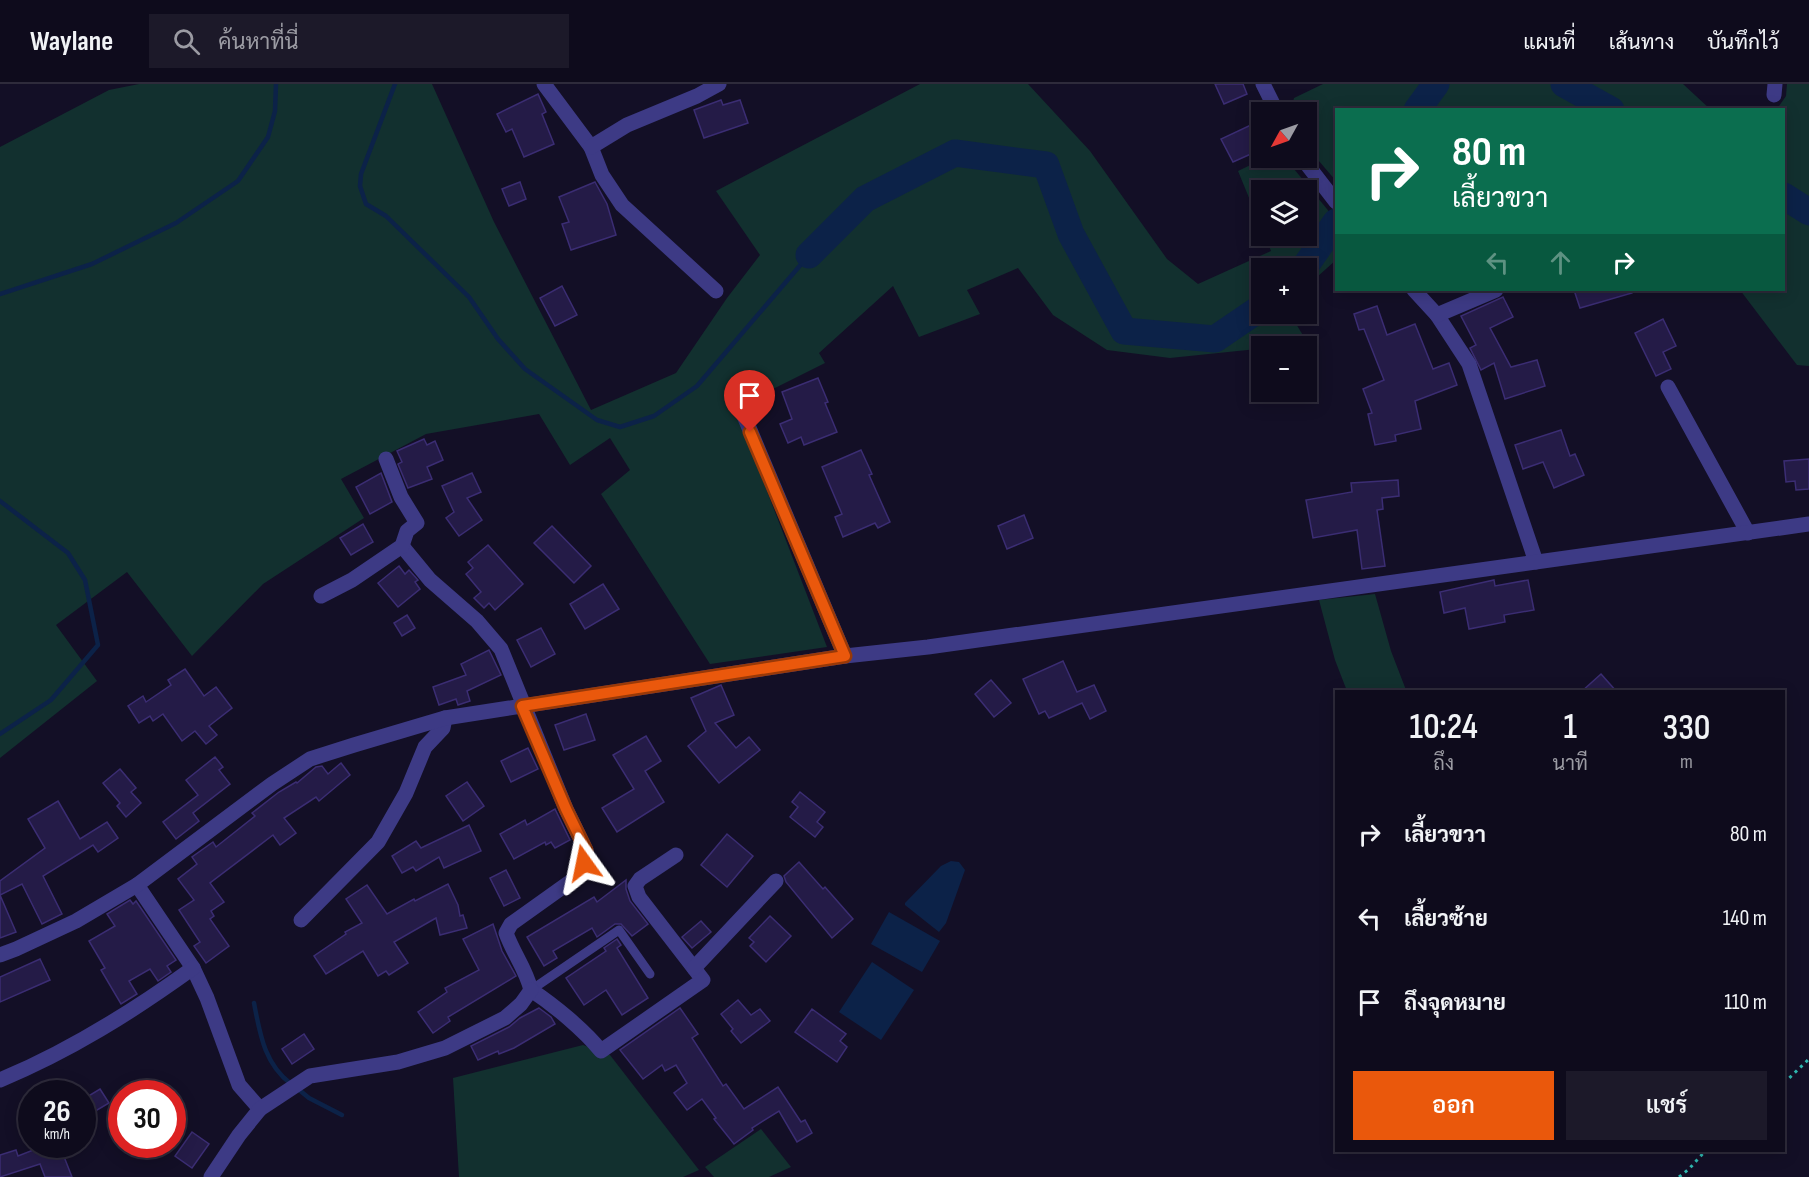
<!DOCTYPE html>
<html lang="th">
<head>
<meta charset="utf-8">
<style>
  :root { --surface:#0e0b1c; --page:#1c1929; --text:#f1f3f6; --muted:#9b9ba3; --line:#2e2b3b; --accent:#ea580c }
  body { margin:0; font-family:"Sofia Sans Condensed",Sarabun,sans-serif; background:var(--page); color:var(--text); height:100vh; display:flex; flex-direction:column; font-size:22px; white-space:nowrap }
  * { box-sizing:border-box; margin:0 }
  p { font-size:20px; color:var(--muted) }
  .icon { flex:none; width:33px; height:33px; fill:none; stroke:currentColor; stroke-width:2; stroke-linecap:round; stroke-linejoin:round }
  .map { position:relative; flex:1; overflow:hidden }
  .side { position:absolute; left:1335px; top:606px; width:450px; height:462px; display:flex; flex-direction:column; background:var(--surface); border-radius:0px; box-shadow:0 3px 15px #0003,0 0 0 2px var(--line) }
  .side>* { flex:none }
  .banner { position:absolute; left:1335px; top:24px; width:450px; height:183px; border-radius:0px; box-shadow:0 3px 15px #0003,0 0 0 2px var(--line); background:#0b6e4f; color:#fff; overflow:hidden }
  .needle { width:39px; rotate:230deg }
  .controls { position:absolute; left:1251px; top:18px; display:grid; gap:12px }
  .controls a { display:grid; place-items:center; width:66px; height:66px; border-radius:0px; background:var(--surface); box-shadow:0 3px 15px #0003,0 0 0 2px var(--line); font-size:30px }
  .speed { position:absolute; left:18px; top:996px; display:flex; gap:12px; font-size:30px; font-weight:700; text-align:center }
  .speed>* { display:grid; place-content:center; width:78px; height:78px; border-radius:50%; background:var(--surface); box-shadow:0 3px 15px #0003,0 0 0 2px var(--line); line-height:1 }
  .speed small { font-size:15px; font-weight:400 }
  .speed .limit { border:9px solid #d22; background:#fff; color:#111 }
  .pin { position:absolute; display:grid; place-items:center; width:51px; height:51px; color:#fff; margin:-62px -26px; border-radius:50% 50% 50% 0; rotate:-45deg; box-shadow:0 0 6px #0007 }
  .pin .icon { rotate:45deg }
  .me { position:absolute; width:66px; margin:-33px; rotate:348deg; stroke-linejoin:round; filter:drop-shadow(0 0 4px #0008) }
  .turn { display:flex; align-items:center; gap:21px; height:126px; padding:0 18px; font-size:27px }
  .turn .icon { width:78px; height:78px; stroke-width:2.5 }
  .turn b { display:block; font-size:42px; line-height:51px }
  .lanes { display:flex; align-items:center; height:57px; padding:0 18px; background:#0003; justify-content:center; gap:30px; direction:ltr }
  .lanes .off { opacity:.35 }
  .eta { display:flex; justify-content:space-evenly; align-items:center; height:102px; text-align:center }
  .eta b { font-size:36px; font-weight:600; line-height:42px }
  .button { display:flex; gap:12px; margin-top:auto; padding:12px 18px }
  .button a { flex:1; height:69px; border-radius:0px; background:var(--accent); color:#fff; font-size:24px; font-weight:600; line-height:69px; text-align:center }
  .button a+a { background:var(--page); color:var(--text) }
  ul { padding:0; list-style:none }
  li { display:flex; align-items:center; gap:18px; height:84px; padding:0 18px }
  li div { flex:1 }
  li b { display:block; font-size:22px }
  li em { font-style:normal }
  header { display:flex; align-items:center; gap:36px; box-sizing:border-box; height:84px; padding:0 30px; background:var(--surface); border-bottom:2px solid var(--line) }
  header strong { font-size:28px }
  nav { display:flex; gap:33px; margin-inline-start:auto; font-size:21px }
  .search { width:420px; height:54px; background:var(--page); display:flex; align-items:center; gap:15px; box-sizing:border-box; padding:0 21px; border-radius:0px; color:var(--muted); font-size:22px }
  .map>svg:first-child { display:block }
  .green { fill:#12302f }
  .water { fill:#0c2248 }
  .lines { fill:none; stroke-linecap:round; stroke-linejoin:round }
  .stream { stroke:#0c2248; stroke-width:4.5 }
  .river { stroke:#0c2248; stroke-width:27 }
  .building { fill:#241b47; stroke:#3b2d73; stroke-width:1.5 }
  .path { stroke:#2fb8b0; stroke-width:3; stroke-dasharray:3 4.5; stroke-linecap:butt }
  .service { stroke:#3d3a85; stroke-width:9 }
  .minor { stroke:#3d3a85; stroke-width:15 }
  .route-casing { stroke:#983908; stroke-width:15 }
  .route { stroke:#ea580c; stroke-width:10 }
</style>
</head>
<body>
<header>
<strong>Waylane</strong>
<div class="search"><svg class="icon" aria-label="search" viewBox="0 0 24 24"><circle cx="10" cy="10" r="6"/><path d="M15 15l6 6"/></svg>ค้นหาที่นี่</div>
<nav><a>แผนที่</a><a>เส้นทาง</a><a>บันทึกไว้</a></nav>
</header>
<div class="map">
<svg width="1809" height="1093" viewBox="0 0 1809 1093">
  <rect width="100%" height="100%" fill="#130f26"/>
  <!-- green -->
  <g class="green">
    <polygon points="139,0 432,0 494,138 591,326 676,289 727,214 760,171 716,107 920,0 1028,0 1090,67 1167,175 1198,200 1271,167 1265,152 1306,152 1306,106 1262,106 1261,143 1238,87 1265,74 1285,74 1336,136 1336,176 1307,202 1306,184 1262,184 1262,230 1290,230 1312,266 1307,268 1306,262 1262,262 1261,279 1257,265 1170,274 1107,266 1053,231 1018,184 967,206 980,230 919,253 893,202 819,269 825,279 735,324 827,563 710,580 601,410 630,386 610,354 570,381 539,330 426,350 341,395 364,434 263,500 192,572 127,488 56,541 97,597 0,674 0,63 109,6"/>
    <polygon points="1323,0 1683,0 1710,25 1336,26 1336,97 1307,63 1306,28 1290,28 1294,14"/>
    <polygon points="1787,0 1809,0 1809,282 1797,281 1740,206 1784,206 1784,26 1777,25 1786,12"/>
    <polygon points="1375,510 1391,567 1406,606 1404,607 1347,607 1335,576 1319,516"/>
    <polygon points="583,961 610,971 699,1086 683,1093 459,1093 453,994"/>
    <polygon points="761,1045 791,1083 769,1093 714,1093 705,1083"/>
  </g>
  <!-- water -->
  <g class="water">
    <polygon points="951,777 959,778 965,786 946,839 939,848 905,821 905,819 941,782"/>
    <polygon points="889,828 940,857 922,888 871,860"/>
    <polygon points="872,878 914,906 881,956 839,928"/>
  </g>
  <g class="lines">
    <!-- stream -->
    <g class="stream">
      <polyline points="395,0 361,90 360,102 366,120 386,132 469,213 498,255 525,285 597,336 620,343 654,332 697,302 809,171"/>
      <polyline points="0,210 92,180 176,139 238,97 268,53 275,27 276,0"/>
      <polyline points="0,417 68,469 85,496 98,561 51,616 0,650"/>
      <path d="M254,919c6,31 10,60 37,81"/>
      <polyline points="298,1005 309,1014 342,1031"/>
    </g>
    <!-- river -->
    <g class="river">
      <polyline points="1564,0 1611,26"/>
      <polyline points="1417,26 1436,0"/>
      <polyline points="1784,112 1809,128"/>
      <polyline points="809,171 865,115 955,69 1046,81 1071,150 1124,247 1215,255 1262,223"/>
      <polyline points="1304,184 1336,138"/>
    </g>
  </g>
  <!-- building -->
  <g class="building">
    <polygon points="1215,0 1243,0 1247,10 1224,20"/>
    <polygon points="538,10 546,28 542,30 554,60 524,73 512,45 506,48 497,30"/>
    <polygon points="721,16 723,21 740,16 748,39 704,54 694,26"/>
    <polygon points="1253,40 1261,57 1250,62 1253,69 1233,78 1221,55"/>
    <polygon points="520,98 526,115 509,122 502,105"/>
    <polygon points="595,98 607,120 616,151 571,166 562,140 569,138 559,113"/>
    <polygon points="562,202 577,231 555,242 540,214"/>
    <polygon points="1574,206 1632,206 1632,209 1580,224"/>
    <polygon points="1503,213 1513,233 1490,244 1511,283 1537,276 1545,302 1505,315 1494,279 1481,286 1470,264 1476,261 1461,232"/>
    <polygon points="1377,222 1387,251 1415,240 1433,285 1449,279 1457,301 1415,317 1421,345 1395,351 1396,357 1375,361 1368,330 1372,329 1363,305 1384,296 1364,245 1359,246 1354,230"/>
    <polygon points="1663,235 1676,262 1663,268 1671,285 1656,292 1635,249"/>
    <polygon points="818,294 828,318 825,319 837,348 804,361 801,353 788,359 780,340 792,335 782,308"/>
    <polygon points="1561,346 1570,372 1575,370 1584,391 1554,404 1543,378 1523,385 1515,361"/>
    <polygon points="424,355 427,361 435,357 443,376 427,383 432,395 408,404 398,380 402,378 397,367"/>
    <polygon points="861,366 872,390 869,391 890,438 878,444 875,439 843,453 835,433 842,430 822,383"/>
    <polygon points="1809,375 1809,405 1796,406 1795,397 1786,398 1784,377"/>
    <polygon points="381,389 392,418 370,430 356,403"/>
    <polygon points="472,389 481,408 467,414 482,436 459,452 446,434 454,428 442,402"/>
    <polygon points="1398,396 1399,412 1382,414 1383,425 1377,426 1385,482 1362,485 1357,446 1313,454 1306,416 1352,408 1351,399"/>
    <polygon points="1024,431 1033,454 1007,465 998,442"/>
    <polygon points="363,440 373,458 351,471 340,454"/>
    <polygon points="552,442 591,482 574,499 534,459"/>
    <polygon points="488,461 523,500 495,526 489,519 484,524 474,514 481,508 466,490 473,484 468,478"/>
    <polygon points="399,482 405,490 409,486 418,496 415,498 420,505 398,523 378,499"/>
    <polygon points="1494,496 1495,502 1528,496 1534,526 1504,531 1505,538 1469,545 1465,524 1444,529 1440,508"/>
    <polygon points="603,500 619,525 585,545 570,520"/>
    <polygon points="407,531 415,544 402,552 394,539"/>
    <polygon points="541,544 555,570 531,583 517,556"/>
    <polygon points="489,566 501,591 467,607 470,617 458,621 456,615 439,621 433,603 466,591 461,580"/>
    <polygon points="1063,577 1077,608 1094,601 1106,627 1090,635 1082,619 1049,634 1045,627 1039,630 1023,595"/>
    <polygon points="185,585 204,612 216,603 232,624 209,642 217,651 206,660 195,647 182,657 163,630 153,637 150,632 139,639 128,622 143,612 146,618 171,601 168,596"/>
    <polygon points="1601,590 1617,608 1581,608"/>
    <polygon points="991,596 1011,619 994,633 975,610"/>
    <polygon points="721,601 734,631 715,639 736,664 749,653 760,666 719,699 688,662 706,647 691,614"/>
    <polygon points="586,630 595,656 564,666 555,641"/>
    <polygon points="646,652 661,677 645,687 664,718 617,748 602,724 634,705 613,671"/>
    <polygon points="528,664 538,685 511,698 501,677"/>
    <polygon points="215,673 223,683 219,686 230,700 193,729 199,737 176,755 163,738 198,711 186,696"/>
    <polygon points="341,679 350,691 319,717 316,713 284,734 296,749 280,761 273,751 210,799 224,818 211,827 214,832 210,835 229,862 206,879 194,862 200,858 179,826 194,816 178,795 197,780 192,773 213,758 216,763 255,732 252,729 279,708 296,698 297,699 316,683 322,682 328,690"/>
    <polygon points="120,685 136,704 131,708 141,719 126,733 117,722 120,719 103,699"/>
    <polygon points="467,698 484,722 463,737 446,712"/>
    <polygon points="800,708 825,728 817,738 823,743 815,753 790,733 798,723 792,718"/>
    <polygon points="58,717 80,755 107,738 118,754 98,768 93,761 43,792 62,830 42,840 22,800 0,811 16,848 0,854 0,797 45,764 28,735"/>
    <polygon points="555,725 570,756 555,764 551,758 546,761 545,758 514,775 500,750 525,736 527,741"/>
    <polygon points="469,741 481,767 444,784 439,773 416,787 413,783 402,789 392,772 416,757 421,764"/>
    <polygon points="727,750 753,772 727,803 701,781"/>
    <polygon points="799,778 823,805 825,803 853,835 832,854 786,798 784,792"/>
    <polygon points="506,786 520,814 504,822 490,794"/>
    <polygon points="626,796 626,805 630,817 648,840 632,852 621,840 615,840 597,853 592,844 553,867 557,874 544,882 527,853 594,813 597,818"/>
    <polygon points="448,800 458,821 460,832 463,831 467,844 440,851 436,834 394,858 408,879 389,891 386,887 378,892 363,867 326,890 314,872 346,850 345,848 362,839 346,815 367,801 387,830 414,815 415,817"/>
    <polygon points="130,816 133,820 136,817 176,876 167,882 171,888 158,897 150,885 129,897 137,910 121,920 101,886 105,884 89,857 115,842 107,830"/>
    <polygon points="770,832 791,852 766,878 750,862 754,858 749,854"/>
    <polygon points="701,837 711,848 692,864 682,853"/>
    <polygon points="493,840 502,867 516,892 448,933 450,937 433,949 418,928 447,908 445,904 479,886 463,855"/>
    <polygon points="617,855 621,861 617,864 648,914 622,931 606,906 584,921 566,894 606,867 604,864"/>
    <polygon points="40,875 50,896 0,918 0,893"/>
    <polygon points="738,916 751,931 760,925 770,937 741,959 731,947 733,945 721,930"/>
    <polygon points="539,924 551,933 555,940 514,964 499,970 498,967 478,976 471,962 509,943 520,934"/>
    <polygon points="680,924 698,950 692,954 723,1002 726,1000 744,1025 778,1003 801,1038 805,1036 812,1049 797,1058 779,1027 752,1044 753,1046 734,1060 714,1035 716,1034 702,1015 687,1026 674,1009 687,999 676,981 665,987 662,981 643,995 620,966"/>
    <polygon points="812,925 846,950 840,957 847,963 837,978 795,948"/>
    <polygon points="304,950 314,965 292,980 282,965"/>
    <polygon points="100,1005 109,1019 82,1035 82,1016"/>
    <polygon points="192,1048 209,1060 192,1084 175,1072"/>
    <polygon points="40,1060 59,1060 72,1093 45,1093 40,1080 0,1093 0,1071 16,1066 18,1072 41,1063"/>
  </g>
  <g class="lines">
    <!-- path -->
    <g class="path">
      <polyline points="1784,999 1809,975"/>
      <polyline points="1679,1093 1689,1085 1706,1066"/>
    </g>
    <!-- service -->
    <polyline class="service" points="531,906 619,846 650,890"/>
    <!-- minor -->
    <g class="minor">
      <polyline points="544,0 591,63 602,91 622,121 716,207"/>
      <polyline points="1263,0 1277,28"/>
      <polyline points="1774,11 1775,0"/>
      <polyline points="591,63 627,41 697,12 719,0"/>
      <polyline points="1302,74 1336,118"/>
      <polyline points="1414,206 1437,231 1469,280 1536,478"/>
      <polyline points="1437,231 1496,206"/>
      <polyline points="1668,303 1748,449"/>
      <polyline points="742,327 845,572"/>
      <path d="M402,462l28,34 47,41 24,28 65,160 20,41 -2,13 -10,16 -63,45 -5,9c7,20 20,36 25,57 23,15 53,40 70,61l102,-71 -64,-83 -4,-11 5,-7 36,-24"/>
      <polyline points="321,512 352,496 402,462 407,447 417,439 401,413 386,375"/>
      <polyline points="137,801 193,884 207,914 239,1001 260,1025"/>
      <polyline points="301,836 378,758 406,709 425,663 443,644 445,634"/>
      <polyline points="0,871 16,865 76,837 137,801 272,700 310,675 354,661 445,634 845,572 928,563 1809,440"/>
      <polyline points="694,884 776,797"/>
      <path d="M0,996c70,-29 132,-68 193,-112"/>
      <polyline points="211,1093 239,1051 260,1025 310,992 398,978 445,964 505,934 521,920 531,906"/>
    </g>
  </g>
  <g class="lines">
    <defs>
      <polyline id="route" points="584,779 586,766 566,725 522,622 845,572 750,348"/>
    </defs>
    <!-- route casing -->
    <use href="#route" class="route-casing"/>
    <!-- route -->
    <use href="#route" class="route"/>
  </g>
</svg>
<div class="controls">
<a><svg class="needle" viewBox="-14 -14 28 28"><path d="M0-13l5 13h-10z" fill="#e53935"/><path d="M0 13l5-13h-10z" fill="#9b9ba3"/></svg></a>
<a><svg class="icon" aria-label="layers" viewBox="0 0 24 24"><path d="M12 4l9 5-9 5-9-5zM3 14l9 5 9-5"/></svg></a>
<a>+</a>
<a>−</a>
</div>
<div class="speed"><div>26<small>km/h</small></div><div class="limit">30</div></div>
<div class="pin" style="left:750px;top:348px;background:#d93025"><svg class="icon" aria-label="arrive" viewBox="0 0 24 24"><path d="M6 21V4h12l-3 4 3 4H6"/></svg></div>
<svg class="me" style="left:584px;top:779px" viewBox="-20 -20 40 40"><path d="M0-17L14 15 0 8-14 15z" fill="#ea580c" stroke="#fff" stroke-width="4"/></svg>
<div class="banner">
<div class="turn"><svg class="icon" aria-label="right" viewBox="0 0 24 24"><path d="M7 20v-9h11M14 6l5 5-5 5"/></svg><div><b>80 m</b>เลี้ยวขวา</div></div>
<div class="lanes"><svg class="icon off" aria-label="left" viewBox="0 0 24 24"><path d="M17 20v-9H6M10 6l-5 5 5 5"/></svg><svg class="icon off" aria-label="ahead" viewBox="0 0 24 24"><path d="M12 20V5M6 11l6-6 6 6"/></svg><svg class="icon" aria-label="right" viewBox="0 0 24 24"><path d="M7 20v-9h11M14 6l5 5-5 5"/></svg></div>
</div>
<section class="side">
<div class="eta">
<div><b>10:24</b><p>ถึง</p></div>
<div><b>1</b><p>นาที</p></div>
<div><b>330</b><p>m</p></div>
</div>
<ul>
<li><svg class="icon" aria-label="right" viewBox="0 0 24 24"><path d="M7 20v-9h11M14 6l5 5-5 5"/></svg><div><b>เลี้ยวขวา</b></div><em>80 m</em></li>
<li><svg class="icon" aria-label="left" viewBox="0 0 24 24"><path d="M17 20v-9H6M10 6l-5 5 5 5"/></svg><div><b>เลี้ยวซ้าย</b></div><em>140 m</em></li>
<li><svg class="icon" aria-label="arrive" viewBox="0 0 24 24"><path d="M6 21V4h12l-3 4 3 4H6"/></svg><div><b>ถึงจุดหมาย</b></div><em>110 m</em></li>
</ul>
<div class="button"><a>ออก</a><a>แชร์</a></div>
</section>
</div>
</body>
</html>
